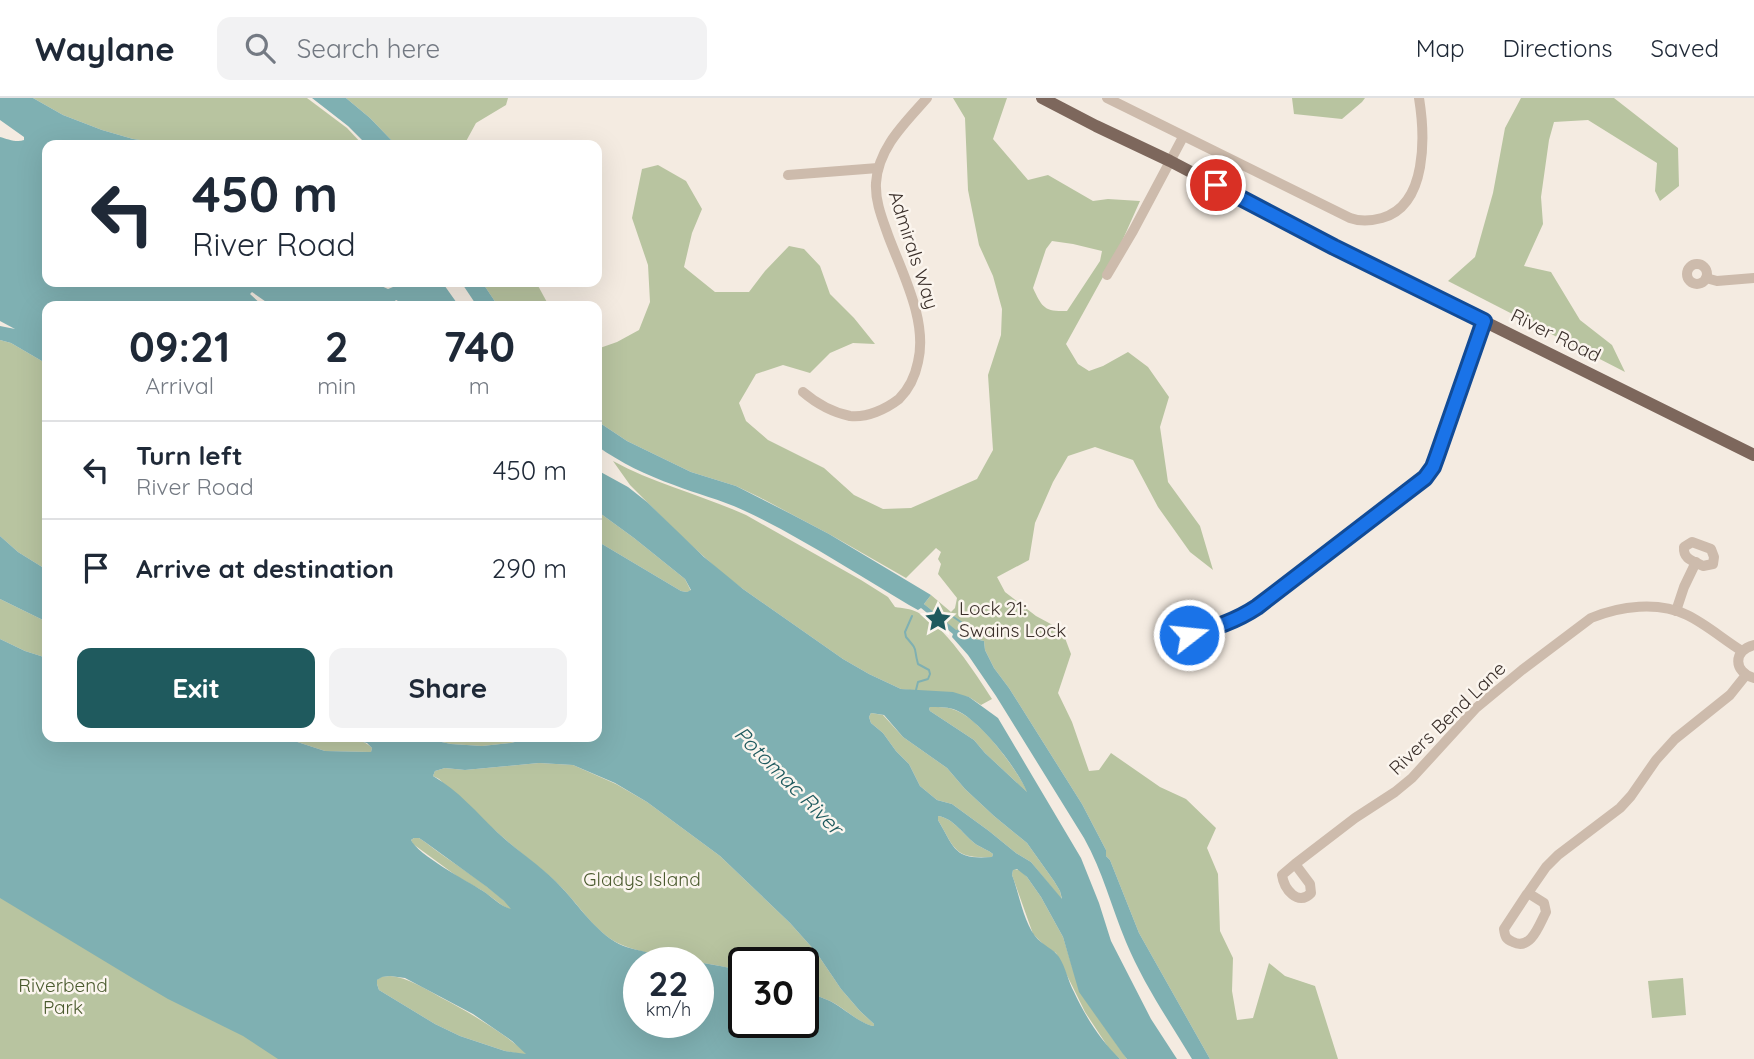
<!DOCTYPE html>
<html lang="en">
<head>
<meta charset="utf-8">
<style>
  :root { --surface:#fff; --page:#f2f2f3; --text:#1f2937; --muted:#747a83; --line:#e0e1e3; --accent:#1f5a5e }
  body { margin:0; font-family:Quicksand,sans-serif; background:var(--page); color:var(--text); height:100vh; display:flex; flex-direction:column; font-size:26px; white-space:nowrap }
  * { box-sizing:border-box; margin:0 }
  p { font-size:23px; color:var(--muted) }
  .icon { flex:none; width:38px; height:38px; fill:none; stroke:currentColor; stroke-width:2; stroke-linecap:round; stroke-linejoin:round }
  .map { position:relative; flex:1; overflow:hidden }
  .details { position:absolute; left:42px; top:203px; width:560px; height:441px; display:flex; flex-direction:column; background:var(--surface); border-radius:14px; box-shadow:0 7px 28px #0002 }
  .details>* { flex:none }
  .guide { position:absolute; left:42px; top:42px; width:560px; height:147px; border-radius:14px; box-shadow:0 7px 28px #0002; background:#fff; color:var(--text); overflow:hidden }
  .speed { position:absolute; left:623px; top:849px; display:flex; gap:14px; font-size:35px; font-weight:700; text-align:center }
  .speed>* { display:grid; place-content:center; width:91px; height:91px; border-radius:50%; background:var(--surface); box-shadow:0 7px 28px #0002; line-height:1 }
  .speed small { font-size:18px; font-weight:400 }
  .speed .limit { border:4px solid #111; border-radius:10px; background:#fff; color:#111 }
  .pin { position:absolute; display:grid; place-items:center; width:60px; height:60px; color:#fff; margin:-30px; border:4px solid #fff; border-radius:50%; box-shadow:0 2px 7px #0007 }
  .me { position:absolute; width:77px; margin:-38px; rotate:74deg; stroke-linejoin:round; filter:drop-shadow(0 0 5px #0008) }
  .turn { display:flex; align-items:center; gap:24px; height:147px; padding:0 35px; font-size:32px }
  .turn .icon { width:91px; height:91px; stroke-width:2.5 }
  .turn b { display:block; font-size:49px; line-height:60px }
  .eta { display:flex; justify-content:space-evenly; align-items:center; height:119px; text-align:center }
  .eta b { font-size:42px; font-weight:800; line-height:49px }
  .button { display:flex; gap:14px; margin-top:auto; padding:14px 35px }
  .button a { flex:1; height:80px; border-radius:14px; background:var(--accent); color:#fff; font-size:28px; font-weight:800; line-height:80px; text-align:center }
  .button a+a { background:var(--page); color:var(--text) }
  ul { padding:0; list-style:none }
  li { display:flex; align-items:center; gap:21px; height:98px; padding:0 35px; border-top:2px solid var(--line) }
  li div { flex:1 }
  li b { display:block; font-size:26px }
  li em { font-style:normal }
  header { display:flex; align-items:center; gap:42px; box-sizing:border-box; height:98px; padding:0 35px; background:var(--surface); border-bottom:2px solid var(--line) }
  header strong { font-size:33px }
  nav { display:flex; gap:38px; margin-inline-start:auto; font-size:24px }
  .search { width:490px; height:63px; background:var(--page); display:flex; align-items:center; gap:18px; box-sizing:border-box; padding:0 24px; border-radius:14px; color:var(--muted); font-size:26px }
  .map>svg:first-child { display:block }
  .green { fill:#b8c4a0; fill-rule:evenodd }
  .water { fill:#7fb0b2; fill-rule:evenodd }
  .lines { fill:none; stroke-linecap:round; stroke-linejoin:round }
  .stream { stroke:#7fb0b2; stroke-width:2 }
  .minor { stroke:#cdbbac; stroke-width:10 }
  .major { stroke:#7d675c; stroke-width:12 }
  .route-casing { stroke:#114b97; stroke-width:18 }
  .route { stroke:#1a73e8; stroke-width:12 }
  .labels { text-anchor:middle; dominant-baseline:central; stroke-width:5; stroke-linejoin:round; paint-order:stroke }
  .street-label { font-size:19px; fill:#3b302b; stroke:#fbf5ee }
  .poi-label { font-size:19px; fill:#3b302b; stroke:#fbf5ee; text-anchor:start }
  .park-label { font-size:19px; fill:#4a5a2e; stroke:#fbf5ee }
  .water-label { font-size:21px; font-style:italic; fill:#1f5a5e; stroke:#fbf5ee }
</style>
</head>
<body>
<header>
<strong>Waylane</strong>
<div class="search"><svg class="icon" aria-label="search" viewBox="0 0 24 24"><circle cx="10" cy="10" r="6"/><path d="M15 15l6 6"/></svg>Search here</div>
<nav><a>Map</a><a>Directions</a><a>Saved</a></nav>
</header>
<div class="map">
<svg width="1754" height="961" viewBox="0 0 1754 961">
  <rect width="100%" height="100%" fill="#f4ebe1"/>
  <!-- green -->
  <g class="green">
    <polygon points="33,0 307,0 347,30 363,47 175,47 133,41 102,32 63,17"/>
    <polygon points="346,0 508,0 506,7 476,25 464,47 396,47 370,20"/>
    <path d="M953,0h54l-14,41 35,41 20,-5 45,26 15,-2 32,2 -21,47 -53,96 12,20 11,7 14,-5 25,-14 20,15 21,30 -9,30 8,55 32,44 13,44 -23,-18 -32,-45 -25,-47 -38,-13 -27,9 -15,26 -18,41 -6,37 -32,17 8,15 31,24 26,14 9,24 -13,39 14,29 17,49 10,-1 12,-17 49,34 26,12 30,29 -9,20 11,26 2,57 13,27 -1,33 5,29 16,-2 16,-55 16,13 30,10 23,73h-128l-71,-126 -29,-73 -4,-4v-6l-24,-46 -73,-116 -15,-20 -9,-18 -1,-9 -9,-2 -7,-6 -12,-2 -32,-27 7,-9 20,17 4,-4 2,-10 -19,-24 3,-10 -3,-5 3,-7 -5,-4 -30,30 -77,-44 -70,-37 -23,-11 -45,-14 -64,-31 -30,-20v-72l20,-7 22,-12 11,-28 -2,-37 -16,-47 10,-49 16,-4 28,16 16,28 -10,24 -8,34 31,25h34l16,-21 24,-25 15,3 16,17 10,28 24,24 21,26 -22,-1 -23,10 -20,20 -27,-8 -27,9 -17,29 7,18 22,19 56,28 30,27 29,14 28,-1 66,-29 16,-29 -5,-75 13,-40 1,-26 -9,-33 -14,-31 -11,-55 -3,-72zM1052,143l21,3 29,7 -2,10 -33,50c-23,1 -25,-4 -34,-23l13,-39z"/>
    <polygon points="1292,0 1365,0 1362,4 1342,21 1294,16"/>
    <polygon points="1521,0 1614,0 1678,50 1679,88 1660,103 1655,93 1657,65 1588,22 1554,24 1549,42 1541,99 1543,126 1524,168 1551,174 1580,222 1612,247 1625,274 1448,183 1475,159 1493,95 1505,30"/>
    <polygon points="482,184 536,184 549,208 498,208"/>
    <polygon points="0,242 11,245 47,266 47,472 18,454 0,438"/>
    <path d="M613,363c42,23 89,34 133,54l115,65 27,17 7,10c7,1 16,2 22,5 27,12 59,62 75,87l-11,6 -12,-8 -68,-8 -32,-15 -26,-15 -100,-70 -20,-15 -44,-40 -49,-49z"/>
    <polygon points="597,413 634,440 685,481 691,493 687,494 681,493 597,443"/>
    <polygon points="0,501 47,524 47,560 25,553 0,541"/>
    <path d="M930,609c7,0 16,0 22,2 28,8 64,60 77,85l-44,-41 -11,-13 -44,-29 -1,-2z"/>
    <polygon points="871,615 883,617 903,639 947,670 965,691 994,718 1027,745 1054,783 1060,793 1062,802 1031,764 1016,755 989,733 952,706 937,702 920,688 909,666 896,653 883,635 871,625 869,619"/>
    <path d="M282,639c24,0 74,-7 90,11l-1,4 -46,-1z"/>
    <polygon points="418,639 560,639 559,642 526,641 511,645 482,648 451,646"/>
    <path d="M539,665l34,2 43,19 31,18 73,54 70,67 26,29 25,37 19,22 14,13v2c-13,-1 -31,-19 -44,-25 -9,-4 -18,-7 -27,-11v-28h-59v9c-40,-10 -83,-11 -122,-26 -26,-11 -42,-39 -62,-59 -12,-13 -27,-23 -41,-35 -28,-23 -54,-48 -80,-72l-6,-3 2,-5 10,-3 20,2z"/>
    <path d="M938,718c16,2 26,20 39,29 5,3 11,5 16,9l-1,3c-38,2 -37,-8 -54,-37z"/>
    <path d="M414,740h5l6,4c28,22 60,40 86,65v3l-8,-4 -20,-15 -25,-14 -45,-33 -2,-4z"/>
    <polygon points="1013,771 1020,772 1027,779 1041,799 1063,839 1080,894 1127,961 1120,961 1110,952 1085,914 1056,855 1046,849 1033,836 1012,777"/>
    <polygon points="0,790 304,961 0,961"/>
    <path d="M390,878c19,2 34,12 50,21 31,16 60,34 87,56l-2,2 -20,-4 -45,-15 -25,-12 -56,-34 -2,-6v-4l4,-3z"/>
    <polygon points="1683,880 1686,917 1652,920 1648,883"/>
  </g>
  <!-- water -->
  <g class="water">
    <path d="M0,0h33l30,17 39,15 31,9 42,6h-128v137h329l3,3 9,4 5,-2 3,-5h46l17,24h-51l-12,-6 -4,4v2h-120l-20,-14 -2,2 13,12h-216v58l-36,-21 -11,-3v-14l15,3 -15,-8v-184c7,2 17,6 24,3v-3l-24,-17z"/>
    <polygon points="312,0 346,0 370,20 396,47 367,47 348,28"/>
    <polygon points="461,184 482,184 498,208 477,208"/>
    <path d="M597,323l30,20 64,31 45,14 55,28 38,20 102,61 -7,9 32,26 5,-1 14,10 9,2 1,9 9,18 15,20 73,116 24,46v6l4,4 29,73 71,126h-18c-23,-38 -49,-76 -66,-117 -15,-36 -23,-70 -42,-104l-88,-142 -28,-41 -16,-18 1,-3 -32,-26 -3,2 -9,-5c-54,-32 -107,-67 -164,-94 -23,-11 -48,-17 -71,-26 -28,-10 -53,-22 -77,-39z"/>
    <path d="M597,372l31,17 19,15 57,55 39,32 100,70 26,15 32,15 52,3 16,5 29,21 83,140 18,45 12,38 40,78 26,40h-50l-4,-5 -44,-62 -16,-55 -22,-40 -14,-20 -10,-8 -4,1 -1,5c7,18 11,45 23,61 7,9 19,13 24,21 7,11 9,24 15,35 11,24 27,49 46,67h-842l-35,-23 -75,-37 -34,-20 -134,-81v-259l25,12 22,7v79h235l43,14 46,1 1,-4 -5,-5 -25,-6h76l33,7 31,2 29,-3 15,-4 33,1v-3h38v-196l84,50 6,1 4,-2 -6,-11 -51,-41 -37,-27zM930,609c7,0 16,0 23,2 25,8 64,59 74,83l-42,-39 -11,-13 -44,-29 -1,-2zM871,615l13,2 19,22 44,31 18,21 29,27 33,27 27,38 6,10 2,8 -31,-37 -15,-9 -27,-22 -37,-27 -15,-4 -17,-14 -11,-22 -13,-13 -13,-18 -12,-10 -2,-6zM539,665l34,2 42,18 32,19 73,54 70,67 26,29 25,37 19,22 14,13v2c-12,-1 -32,-19 -44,-25 -9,-4 -18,-7 -27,-11v32h-59v-51c-30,-7 -60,-11 -89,-17 -12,-3 -26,-5 -36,-10 -24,-13 -39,-37 -57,-56 -19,-21 -44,-36 -65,-56 -20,-19 -39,-42 -64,-56l2,-5 10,-3 20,2zM938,718c16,2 26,20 39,29 5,3 11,5 16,9l-1,3c-38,3 -37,-8 -54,-37zM414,740h5l6,4 62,45 17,14 7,8c-11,-3 -19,-12 -28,-18 -16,-10 -65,-36 -72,-51zM698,864v60h-59v-60zM390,878l15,2 68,36 39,27 14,13 -21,-3 -45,-15 -25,-12 -56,-34 -2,-6v-4l5,-3z"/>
    <polygon points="0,438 18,454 47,472 47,524 0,501"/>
  </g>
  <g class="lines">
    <!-- stream -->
    <g class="stream">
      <path d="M912,518l-7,16 1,5c13,15 7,9 12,27l11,6 1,4 -2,5 -10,3 -2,8"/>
      <polyline points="952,518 974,533 980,541"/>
    </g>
    <!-- minor -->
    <g class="minor">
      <path d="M1107,0l243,120c11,4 21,3 32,0 46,-13 43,-83 37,-120"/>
      <polyline points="788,77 878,70"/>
      <circle cx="1697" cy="176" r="10"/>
      <polyline points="1107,177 1133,133 1183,39"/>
      <polyline points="1706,180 1717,183 1754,180"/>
      <path d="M803,294c14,12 28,20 47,24 17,2 36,-7 49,-17 11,-11 16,-22 19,-37 10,-41 -16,-89 -30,-127 -6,-17 -13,-34 -12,-52 2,-35 29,-60 51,-85"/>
      <path d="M1692,444l19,7 3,8 -1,7 -10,2c-9,-5 -20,-6 -19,-19z"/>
      <polyline points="1676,513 1684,489 1696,464"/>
      <path d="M1169,536c33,1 60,-9 88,-26l168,-130 8,-11 51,-146"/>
      <path d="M1754,547c-21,5 -21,27 0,33"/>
      <path d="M1295,766l15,20 1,9c-13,14 -27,-4 -29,-18l13,-11 60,-46 40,-26 17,-14 64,-70 46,-38 69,-52c29,-12 67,-17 96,-3 19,9 37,25 55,36"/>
      <path d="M1528,795l16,10 2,9c-7,13 -15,39 -33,30 -7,-3 -8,-5 -9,-13l23,-35 1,-1 18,-26 12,-12 62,-47 11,-12 25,-36 19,-21 55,-44 16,-20"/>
    </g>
    <!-- major -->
    <polyline class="major" points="1042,0 1096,28 1170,63 1334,149 1754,357"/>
  </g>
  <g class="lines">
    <defs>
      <path id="route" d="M1189,537c25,-7 47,-14 68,-28l168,-129 8,-11 4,-11 47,-135 -150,-74 -118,-62"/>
    </defs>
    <!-- route casing -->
    <use href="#route" class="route-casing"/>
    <!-- route -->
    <use href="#route" class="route"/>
  </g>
  <!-- icons -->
  <defs>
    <symbol id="sight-bare" viewBox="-9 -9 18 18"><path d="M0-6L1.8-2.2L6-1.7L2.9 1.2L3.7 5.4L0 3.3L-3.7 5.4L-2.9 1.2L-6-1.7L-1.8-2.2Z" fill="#1f5a5e" stroke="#fbf5ee" stroke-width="2.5" paint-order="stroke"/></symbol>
  </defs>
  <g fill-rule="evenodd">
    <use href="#sight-bare" x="919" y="502" width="38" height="38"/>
  </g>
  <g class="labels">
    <!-- street labels -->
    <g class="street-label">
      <text transform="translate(914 152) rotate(72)">Admirals Way</text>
      <text transform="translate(1556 237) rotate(26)">River Road</text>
      <text transform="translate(1447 620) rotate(-44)">Rivers Bend Lane</text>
    </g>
    <!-- poi labels -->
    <g class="poi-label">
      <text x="959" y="510">Lock 21:<tspan x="959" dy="22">Swains Lock</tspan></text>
    </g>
    <!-- park labels -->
    <g class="park-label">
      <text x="642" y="781">Gladys Island</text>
      <text x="63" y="887">Riverbend<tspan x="63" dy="22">Park</tspan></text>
    </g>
    <!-- water labels -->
    <g class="water-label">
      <text transform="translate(789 682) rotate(45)">Potomac River</text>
    </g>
  </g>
</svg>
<div class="speed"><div>22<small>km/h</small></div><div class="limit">30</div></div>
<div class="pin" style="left:1216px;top:87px;background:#d93025"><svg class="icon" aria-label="arrive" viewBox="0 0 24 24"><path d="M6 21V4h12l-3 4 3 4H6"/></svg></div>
<svg class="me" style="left:1189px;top:537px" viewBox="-20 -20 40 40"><circle r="17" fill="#1a73e8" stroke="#fff" stroke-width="3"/><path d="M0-11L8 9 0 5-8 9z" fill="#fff"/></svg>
<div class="guide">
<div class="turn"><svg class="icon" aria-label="left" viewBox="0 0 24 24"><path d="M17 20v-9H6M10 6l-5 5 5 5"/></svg><div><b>450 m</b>River Road</div></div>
</div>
<section class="details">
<div class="eta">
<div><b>09:21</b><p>Arrival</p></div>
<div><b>2</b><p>min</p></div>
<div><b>740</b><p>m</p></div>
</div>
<ul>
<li><svg class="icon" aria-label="left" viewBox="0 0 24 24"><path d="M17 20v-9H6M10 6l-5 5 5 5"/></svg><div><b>Turn left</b><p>River Road</p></div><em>450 m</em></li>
<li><svg class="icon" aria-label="arrive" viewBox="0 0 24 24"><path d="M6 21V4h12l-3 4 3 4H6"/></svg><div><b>Arrive at destination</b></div><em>290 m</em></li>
</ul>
<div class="button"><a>Exit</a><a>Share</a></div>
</section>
</div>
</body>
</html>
